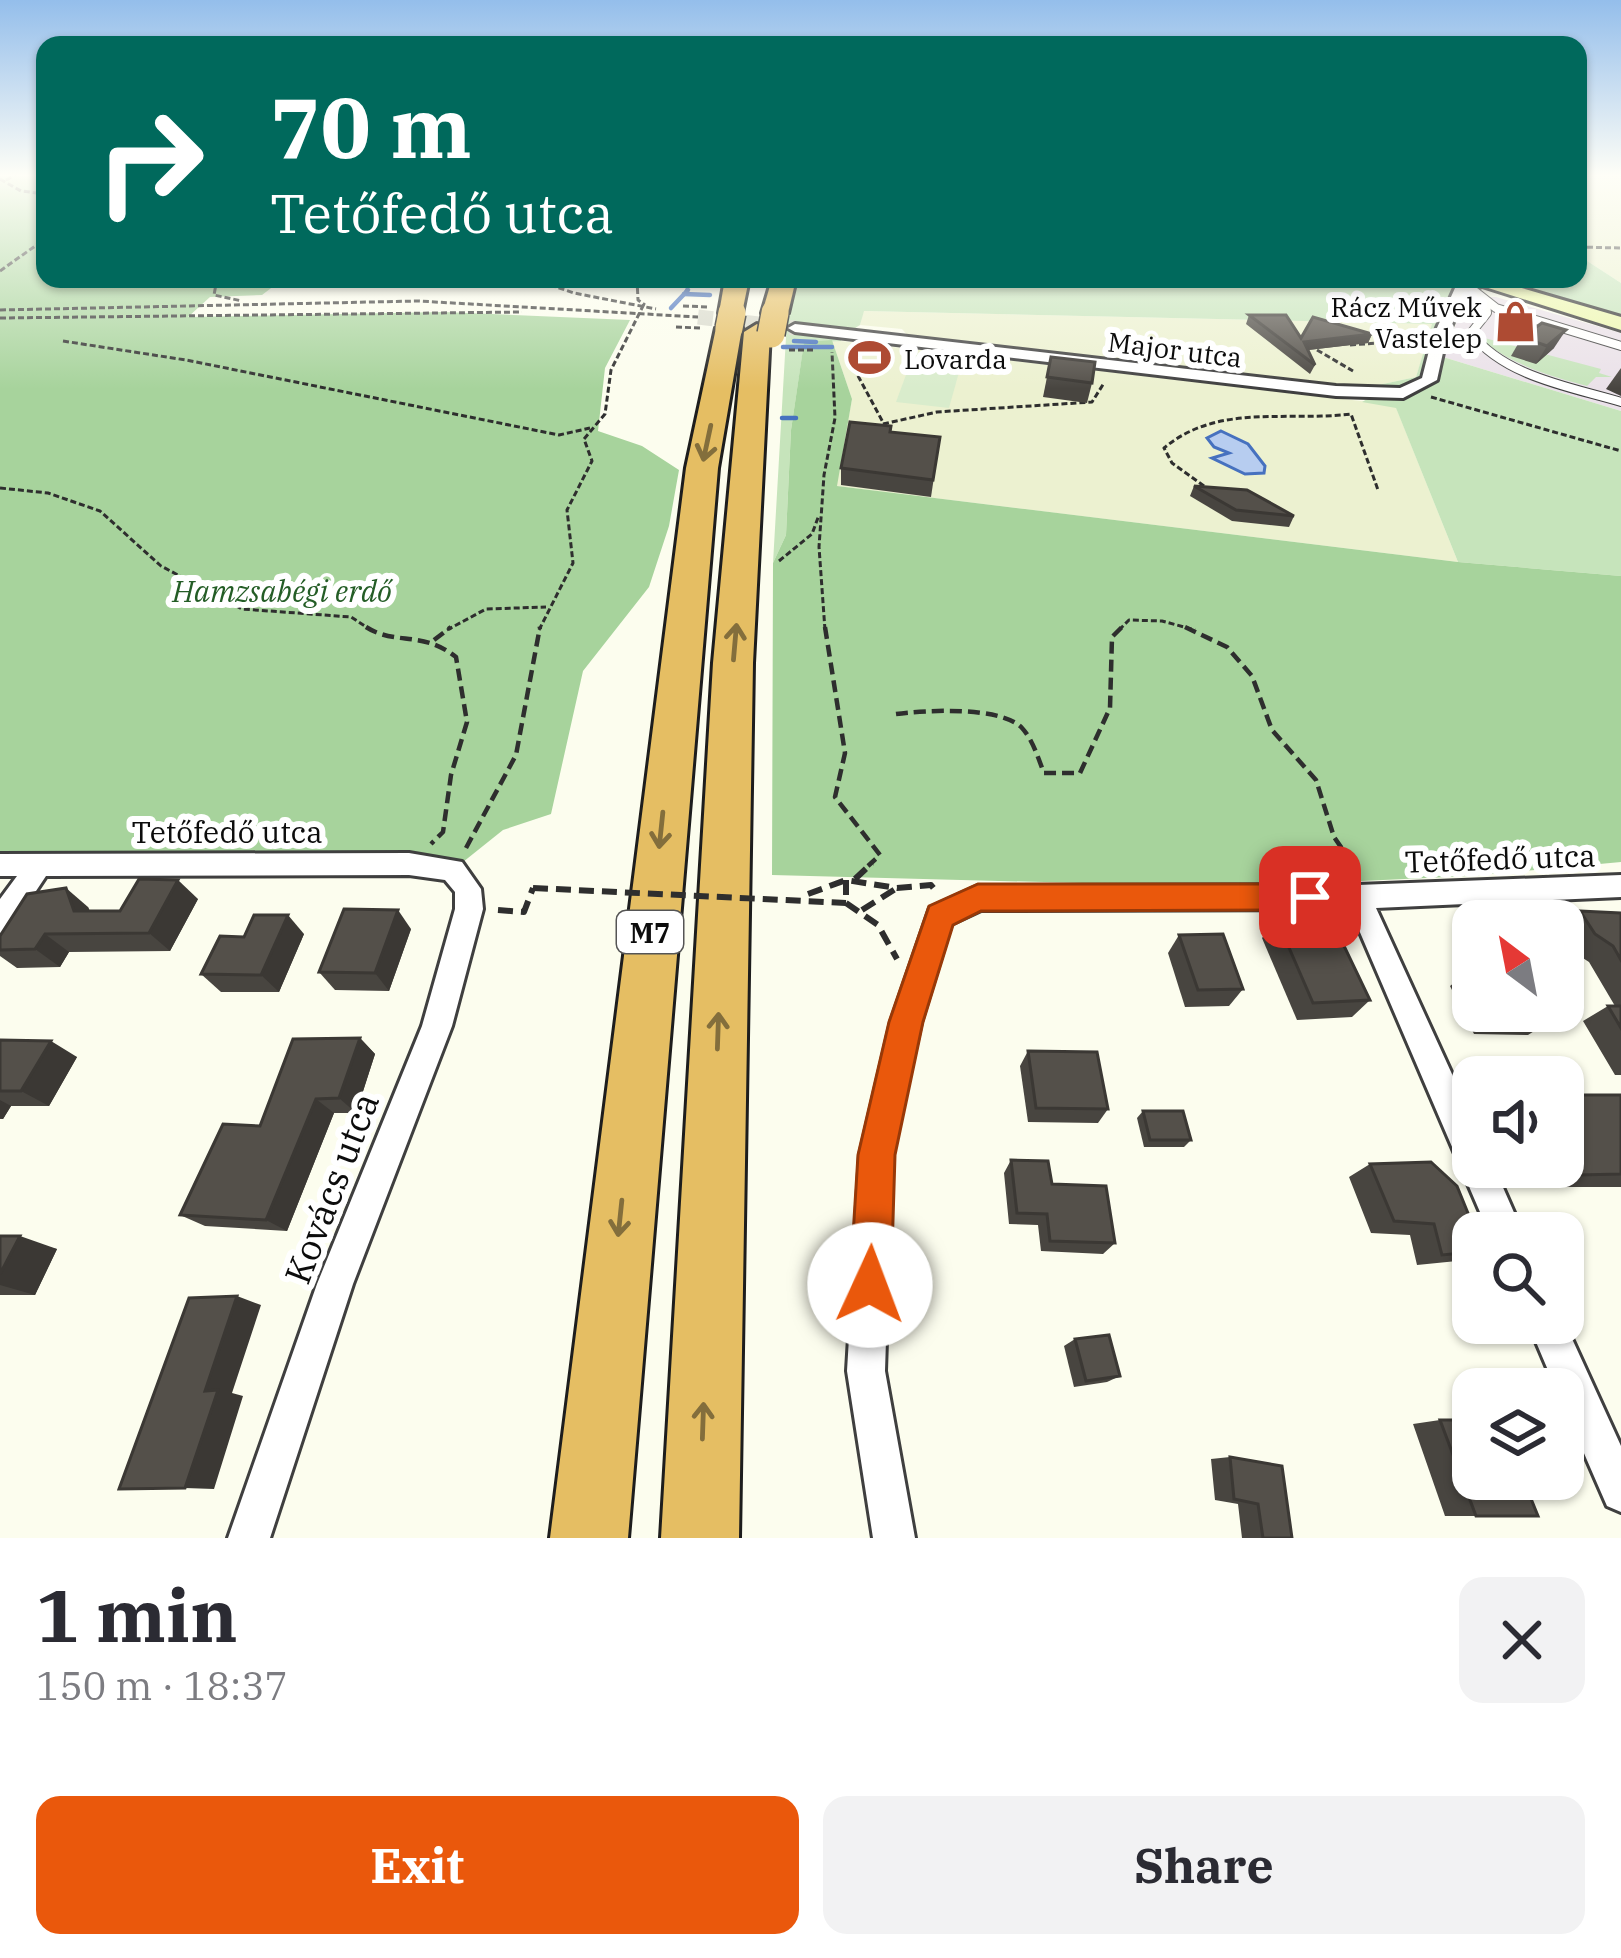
<!DOCTYPE html>
<html lang="en">
<head>
<meta charset="utf-8">
<style>
  :root { --surface:#fff; --page:#f2f2f3; --text:#2b2b33; --muted:#7c7c81; --accent:#ea580c }
  body { margin:0; font-family:"IBM Plex Serif",serif; background:var(--page); color:var(--text); height:100vh; display:flex; flex-direction:column; font-size:45px; white-space:nowrap }
  * { box-sizing:border-box; margin:0 }
  p { font-size:39px; color:var(--muted) }
  .icon { flex:none; width:66px; height:66px; fill:none; stroke:currentColor; stroke-width:2; stroke-linecap:round; stroke-linejoin:round }
  .map { position:relative; height:1538px; overflow:hidden }
  .panel { display:flex; flex-direction:column; background:var(--surface); flex:1 }
  .panel>* { flex:none }
  .hud { position:absolute; left:36px; top:36px; width:1551px; height:252px; border-radius:24px; box-shadow:0 3px 9px #0004; background:#00695c; color:#fff; overflow:hidden }
  .needle { width:78px; rotate:328deg }
  .buttons { position:absolute; left:1452px; top:900px; display:grid; gap:24px }
  .buttons a { display:grid; place-items:center; width:132px; height:132px; border-radius:24px; background:var(--surface); box-shadow:0 3px 9px #0004; font-size:60px }
  .pin { position:absolute; display:grid; place-items:center; width:102px; height:102px; color:#fff; margin:-51px; border-radius:24px; box-shadow:0 6px 18px #0006 }
  .me { position:absolute; width:132px; margin:-66px; rotate:2deg; stroke-linejoin:round; filter:drop-shadow(0 0 9px #0008) }
  .turn { display:flex; align-items:center; gap:42px; height:252px; padding:0 36px; font-size:54px }
  .turn .icon { width:156px; height:156px; stroke-width:2.5 }
  .turn b { display:block; font-size:84px; line-height:102px }
  .round { display:grid; place-items:center; flex:none; width:126px; height:126px; border-radius:24px; background:var(--page) }
  .headline { display:flex; align-items:center; justify-content:space-between; height:204px; padding:0 36px }
  h1 { font-size:72px; font-weight:700; line-height:90px }
  .button { display:flex; gap:24px; margin-top:auto; padding:24px 36px }
  .button a { flex:1; height:138px; border-radius:24px; background:var(--accent); color:#fff; font-size:48px; font-weight:700; line-height:138px; text-align:center }
  .button a+a { background:var(--page); color:var(--text) }
  .map>svg:first-child { display:block }
  .industrial { fill:#eae1e9 }
  .farmland { fill:#ecf1d0 }
  .green { fill:#c6e4bb }
  .forest { fill:#a7d39c }
  .pitch { fill:#d9eccc }
  .water { fill:#b7cdf0; stroke:#4671bf; stroke-width:3 }
  .lines { fill:none; stroke-linecap:round; stroke-linejoin:round }
  .stream-far1 { stroke:#4671bf; stroke-width:3 }
  .stream { stroke:#4671bf; stroke-width:4.5 }
  .minor-tunnel { stroke:#d8d9cc; stroke-width:15; stroke-dasharray:15 8; stroke-linecap:butt }
  .service-far1-casing { stroke:#3f3f3f; stroke-width:9 }
  .service-casing { stroke:#3f3f3f; stroke-width:10 }
  .minor-casing { stroke:#3f3f3f; stroke-width:6 }
  .secondary-casing { stroke:#2e2e2e; stroke-width:6 }
  .motorway-casing { stroke:#1d1d1d; stroke-width:6 }
  .path-far2 { stroke:#2e2e2e; stroke-width:3; stroke-dasharray:6 3; stroke-linecap:butt }
  .path-far1 { stroke:#2e2e2e; stroke-width:4.5; stroke-dasharray:12 6; stroke-linecap:butt }
  .path { stroke:#2e2e2e; stroke-width:6; stroke-dasharray:15 8; stroke-linecap:butt }
  .service-far1 { stroke:#fff; stroke-width:6 }
  .service { stroke:#fff; stroke-width:8 }
  .minor { fill:#fff; fill-rule:evenodd }
  .secondary { fill:#edf7af; fill-rule:evenodd }
  .motorway { fill:#e5be63; fill-rule:evenodd }
  .motorway-bridge-casing { stroke:#1d1d1d; stroke-width:30; stroke-linecap:butt }
  .path-bridge { stroke:#2e2e2e; stroke-width:6; stroke-dasharray:15 8; stroke-linecap:butt }
  .motorway-bridge { stroke:#e5be63; stroke-width:27 }
  .wall { fill:#484540 }
  .shaded-wall { fill:#3b3834 }
  .building { fill:#54504a; stroke:#3b3834; stroke-width:3 }
  .oneway { stroke:#836e3c }
  .route { fill:#ea580c; stroke:#983908; stroke-width:3 }
  .labels { text-anchor:middle; dominant-baseline:central; stroke-width:12; stroke-linejoin:round; paint-order:stroke }
  .far-poi-label { font-size:27px; fill:#0c0c0c; stroke:#fff; text-anchor:end }
  .far-street-label { font-size:27px; fill:#0c0c0c; stroke:#fff }
  .shield { fill:#fff; stroke:#555; stroke-width:3 }
  .shield-label { font-size:27px; font-weight:bold; fill:#0c0c0c }
  .park-label { font-size:30px; font-style:italic; fill:#245d26; stroke:#fff }
  .street-label { font-size:30px; fill:#0c0c0c; stroke:#fff }
  .near-street-label { font-size:36px; fill:#0c0c0c; stroke:#fff }
</style>
</head>
<body>
<div class="map">
<svg width="1621" height="1538" viewBox="0 0 1621 1538">
  <rect width="100%" height="100%" fill="#fcfdee"/>
  <!-- industrial -->
  <polygon class="industrial" points="1467,296 1496,297 1621,333 1621,411 1443,357"/>
  <!-- farmland -->
  <g class="farmland">
    <polygon points="1578,174 1621,174 1621,283 1578,255"/>
    <polygon points="863,311 1433,324 1416,377 1364,388 909,337 902,329 860,325"/>
    <polygon points="832,340 1395,405 1458,562 836,486 852,399"/>
  </g>
  <!-- green -->
  <g class="green">
    <polygon points="1578,255 1621,283 1621,322 1479,279 1578,279"/>
    <polygon points="798,279 1423,279 1458,287 1426,375 1395,389 1364,388 1416,377 1432,324 864,311 860,325 852,330 798,324 797,333 842,336 841,341 804,343 791,430 786,535 773,563 787,320"/>
    <path d="M1477,336l124,33 -2,4 13,4h-16l-9,9c-41,-11 -78,-22 -110,-50z"/>
    <path d="M1443,357l178,54v165l-163,-14 -62,-154 -34,-6c35,-19 64,10 81,-45z"/>
  </g>
  <!-- forest -->
  <g class="forest">
    <polygon points="0,174 45,174 45,279 322,279 279,282 262,295 210,297 188,317 443,312 630,320 605,368 598,431 642,446 679,470 669,526 649,587 583,671 551,814 503,830 453,870 0,865"/>
    <polygon points="832,340 852,399 837,486 1458,562 1621,576 1621,862 1469,876 1234,887 772,875 773,563 786,535 791,430 804,342"/>
  </g>
  <!-- pitch -->
  <polygon class="pitch" points="914,353 963,358 949,408 896,402"/>
  <!-- water -->
  <polygon class="water" points="1221,431 1248,444 1265,466 1264,473 1245,474 1212,458 1229,453 1214,447 1207,438"/>
  <g class="lines">
    <!-- stream-far1 -->
    <polyline class="stream-far1" points="685,293 692,279"/>
    <!-- stream -->
    <g class="stream">
      <polyline points="684,294 710,295"/>
      <polyline points="671,308 688,290"/>
      <polyline points="794,341 816,342"/>
      <polyline points="783,347 832,347"/>
      <polyline points="782,418 796,418"/>
    </g>
    <!-- minor-tunnel -->
    <polyline class="minor-tunnel" points="698,317 795,328"/>
    <defs>
      <polyline id="service-far1" points="1469,287 1477,293"/>
      <g id="service">
        <polyline points="1473,290 1496,308 1621,346"/>
        <path d="M1486,303l1,10 -16,20c34,44 100,54 150,69"/>
      </g>
      <g id="minor">
        <polygon points="1478,280 1489,283 1465,293 1446,339 1437,380 1403,398 1336,396 795,332 788,328 795,324 1336,386 1400,388 1422,378 1432,339 1455,288"/>
        <polygon points="409,853 462,862 481,889 483,909 452,1026 353,1284 270,1538 228,1538 317,1284 422,1026 455,909 455,892 445,880 409,875 46,876 10,930 0,933 0,899 17,876 0,876 0,854"/>
        <polygon points="1621,875 1621,897 1376,908 1473,1120 1473,1167 1494,1167 1523,1233 1489,1233 1350,909 981,910 951,924 921,1022 892,1155 885,1371 915,1538 873,1538 847,1371 860,1155 891,1022 930,908 978,886 1358,885"/>
        <polygon points="1563,1319 1621,1446 1621,1512 1607,1506 1563,1405 1563,1389 1556,1389 1528,1323 1563,1323"/>
      </g>
      <polygon id="secondary" points="1460,279 1491,279 1621,317 1621,330"/>
      <g id="motorway">
        <polygon points="725,279 749,279 741,318 723,318 719,313"/>
        <polygon points="772,279 796,279 788,313 775,321 762,313"/>
        <polygon points="729,320 742,328 718,468 628,1538 550,1538 686,468 716,328"/>
        <polygon points="757,324 770,332 753,663 739,1538 661,1538 713,663 744,332"/>
      </g>
    </defs>
    <!-- service-far1 casing -->
    <use href="#service-far1" class="service-far1-casing"/>
    <!-- service casing -->
    <use href="#service" class="service-casing"/>
    <!-- minor casing -->
    <use href="#minor" class="minor-casing"/>
    <!-- secondary casing -->
    <use href="#secondary" class="secondary-casing"/>
    <!-- motorway casing -->
    <use href="#motorway" class="motorway-casing"/>
    <!-- path-far2 -->
    <g class="path-far2">
      <polyline points="0,179 21,191 45,194"/>
      <polyline points="6,180 17,174"/>
      <polyline points="1578,247 1621,248"/>
      <polyline points="1578,263 1578,271"/>
      <polyline points="0,271 45,239"/>
      <polyline points="217,279 214,295 242,301"/>
      <polyline points="533,279 574,293 656,309"/>
      <polyline points="637,279 638,300 645,305"/>
      <polyline points="1430,279 1446,282"/>
      <polyline points="683,306 708,307"/>
      <polyline points="0,310 418,301 698,317"/>
      <polyline points="0,318 522,312"/>
      <polyline points="676,327 700,328"/>
      <polyline points="63,341 186,360 559,435 590,428"/>
      <polyline points="1350,345 1392,342"/>
      <polyline points="789,350 814,350"/>
      <polyline points="850,350 857,374 885,426"/>
      <polyline points="1317,350 1353,371"/>
      <polyline points="1431,397 1621,451"/>
      <polyline points="883,424 937,412 1092,402 1104,383"/>
      <path d="M1204,486l-32,-23 -8,-15c54,-45 122,-26 187,-34l27,76"/>
      <polyline points="0,488 48,493 100,511 161,566 242,609 351,617 371,630"/>
      <polyline points="779,561 812,534 819,515"/>
      <polyline points="447,630 486,609 546,607"/>
      <polyline points="539,630 573,563 567,510 592,461 584,439 605,414 611,370 644,304"/>
      <polyline points="825,630 819,547 824,475 835,418 832,352"/>
      <polyline points="1119,630 1129,620 1162,621 1195,630"/>
    </g>
    <!-- path-far1 -->
    <g class="path-far1">
      <path d="M366,627c30,19 56,3 90,30l11,65 -16,53 -8,57 -12,12"/>
      <polyline points="825,627 845,753 835,797 880,855 868,866"/>
      <polyline points="1185,627 1227,647 1252,676 1272,730 1316,780 1334,837 1354,866"/>
      <polyline points="434,640 451,627"/>
      <path d="M896,714c30,-4 105,-8 126,14 11,12 16,30 22,45h36l30,-65 2,-71 10,-10"/>
      <polyline points="466,848 516,755 540,627"/>
    </g>
    <!-- path -->
    <g class="path">
      <polyline points="1352,863 1357,870"/>
      <polyline points="855,879 872,863"/>
      <polyline points="846,880 846,903 878,925 897,959"/>
      <polyline points="808,894 846,880 897,888 931,885 935,890"/>
      <polyline points="498,910 524,912 533,888"/>
      <polyline points="862,910 897,888"/>
    </g>
    <!-- service-far1 -->
    <use href="#service-far1" class="service-far1"/>
    <!-- service -->
    <use href="#service" class="service"/>
    <!-- minor -->
    <use href="#minor" class="minor"/>
    <!-- secondary -->
    <use href="#secondary" class="secondary"/>
    <!-- motorway -->
    <use href="#motorway" class="motorway"/>
    <defs>
      <g id="motorway-bridge">
        <polyline points="729,328 732,313"/>
        <polyline points="771,334 775,313"/>
      </g>
    </defs>
    <!-- motorway-bridge casing -->
    <use href="#motorway-bridge" class="motorway-bridge-casing"/>
    <!-- path-bridge -->
    <polyline class="path-bridge" points="533,888 846,903"/>
    <!-- motorway-bridge -->
    <use href="#motorway-bridge" class="motorway-bridge"/>
  </g>
  <!-- wall -->
  <g class="wall">
    <polygon points="1249,315 1301,338 1372,334 1368,343 1308,350 1315,365 1310,374 1246,324"/>
    <polygon points="1522,337 1554,348 1536,364 1511,356"/>
    <polygon points="1051,357 1092,383 1087,403 1043,397"/>
    <polygon points="1621,368 1621,396 1606,389"/>
    <polygon points="890,432 940,437 931,497 841,485 841,468"/>
    <polygon points="1194,486 1294,516 1289,527 1232,521 1190,496"/>
    <polygon points="198,899 170,951 69,952 60,967 17,968 0,956 0,936 88,907 90,911 120,911"/>
    <polygon points="1580,911 1621,913 1621,1075 1615,1075 1583,1021 1608,1006 1615,1006 1589,962 1572,951 1563,935 1563,924"/>
    <polygon points="1277,920 1319,928 1370,1000 1352,1017 1297,1020 1262,938"/>
    <polygon points="411,929 389,991 335,990 319,972"/>
    <polygon points="304,934 279,992 221,992 201,974 244,937"/>
    <polygon points="1179,935 1243,989 1229,1006 1185,1007 1168,953"/>
    <polygon points="1473,968 1473,1011 1549,1011 1553,1019 1528,1035 1474,1034 1450,986"/>
    <polygon points="360,1038 375,1054 356,1113 334,1113 287,1231 205,1226 180,1215"/>
    <polygon points="0,1040 77,1057 49,1106 11,1106 3,1119 0,1119"/>
    <polygon points="1028,1051 1108,1109 1098,1123 1028,1122 1020,1066"/>
    <polygon points="1563,1095 1621,1095 1621,1187 1549,1187 1539,1167 1563,1167"/>
    <polygon points="1143,1111 1191,1140 1184,1147 1144,1147 1137,1118"/>
    <polygon points="1011,1160 1052,1184 1115,1243 1103,1254 1041,1251 1038,1225 1009,1224 1004,1173"/>
    <polygon points="1370,1164 1473,1233 1473,1255 1457,1261 1417,1265 1410,1235 1371,1233 1349,1177"/>
    <polygon points="0,1236 57,1249 35,1295 0,1295"/>
    <polygon points="1075,1339 1120,1376 1107,1382 1074,1387 1064,1346"/>
    <polygon points="1440,1420 1538,1516 1445,1516 1413,1424"/>
    <polygon points="1230,1457 1292,1538 1242,1538 1238,1504 1215,1500 1211,1459"/>
  </g>
  <!-- shaded-wall -->
  <g class="shaded-wall">
    <polygon points="1566,330 1554,348 1536,364 1547,346"/>
    <polygon points="1372,334 1368,343 1300,351 1304,342"/>
    <polygon points="178,880 198,899 170,951 149,933"/>
    <polygon points="66,888 88,907 96,930 74,911"/>
    <polygon points="398,910 411,929 389,991 375,973"/>
    <polygon points="288,915 304,934 279,992 261,975"/>
    <polygon points="45,934 69,952 60,967 35,949"/>
    <polygon points="360,1038 375,1054 356,1113 339,1098"/>
    <polygon points="51,1041 77,1057 49,1106 21,1091"/>
    <polygon points="316,1099 334,1113 287,1231 266,1220"/>
    <polygon points="0,1100 11,1106 3,1119 0,1118"/>
    <polygon points="20,1236 57,1249 35,1295 0,1285 0,1274"/>
    <polygon points="237,1296 261,1305 232,1393 243,1396 214,1489 185,1488 205,1391"/>
  </g>
  <!-- building -->
  <g class="building">
    <polygon points="1249,315 1286,315 1301,338 1313,317 1372,334 1304,342 1315,365"/>
    <polygon points="1542,323 1566,330 1547,346 1522,337"/>
    <polygon points="1051,357 1095,362 1092,383 1047,377"/>
    <polygon points="850,422 891,426 890,432 940,437 933,480 841,468"/>
    <polygon points="1194,486 1247,490 1294,516 1236,510"/>
    <polygon points="139,879 178,880 149,933 45,934 35,949 0,950 0,936 27,894 66,888 74,911 120,911"/>
    <polygon points="344,909 398,910 375,973 319,972"/>
    <polygon points="1580,911 1621,913 1621,960 1613,946 1595,934"/>
    <polygon points="254,915 288,915 261,975 201,974 220,936 244,937"/>
    <polygon points="1315,918 1319,928 1335,927 1370,1000 1313,1003 1277,920"/>
    <polygon points="1223,934 1243,989 1198,990 1179,935"/>
    <polygon points="1608,1006 1621,1006 1621,1028"/>
    <polygon points="1494,1011 1549,1011 1553,1019 1497,1018"/>
    <polygon points="360,1038 339,1098 316,1099 266,1220 180,1215 223,1124 260,1126 293,1039"/>
    <polygon points="0,1040 51,1041 21,1091 0,1091"/>
    <polygon points="1028,1051 1097,1052 1108,1109 1036,1108"/>
    <polygon points="1563,1095 1621,1095 1621,1174 1578,1175 1563,1147"/>
    <polygon points="1143,1111 1183,1111 1191,1140 1150,1140"/>
    <polygon points="1011,1160 1048,1161 1052,1184 1106,1186 1115,1243 1050,1241 1047,1214 1017,1213"/>
    <polygon points="1431,1162 1457,1186 1476,1233 1473,1233 1473,1252 1442,1255 1434,1224 1394,1221 1370,1164"/>
    <polygon points="0,1236 20,1236 0,1274"/>
    <polygon points="237,1296 205,1391 218,1390 185,1488 119,1489 189,1298"/>
    <polygon points="1109,1335 1120,1376 1086,1381 1075,1339"/>
    <polygon points="1440,1420 1473,1420 1473,1479 1523,1479 1538,1516 1476,1516"/>
    <polygon points="1230,1457 1282,1466 1292,1538 1263,1538 1258,1504 1234,1499"/>
  </g>
  <!-- one-way arrows -->
  <defs><path id="oneway-shaft" d="M-6 0H5M1.5-3L5.5 0L1.5 3" fill="none" stroke-width="1.6" stroke-linecap="round" stroke-linejoin="round" transform="scale(3)"/></defs>
  <g class="oneway">
    <use href="#oneway-shaft" transform="translate(707 443) rotate(102)"/>
    <use href="#oneway-shaft" transform="translate(735 642) rotate(-85)"/>
    <use href="#oneway-shaft" transform="translate(661 830) rotate(96)"/>
    <use href="#oneway-shaft" transform="translate(718 1031) rotate(-88)"/>
    <use href="#oneway-shaft" transform="translate(620 1218) rotate(96)"/>
    <use href="#oneway-shaft" transform="translate(703 1421) rotate(-88)"/>
  </g>
  <!-- sky -->
  <linearGradient id="sky" x2="0" y2="1"><stop stop-color="#94beeb"/><stop offset="0.45" stop-color="#fefef7"/><stop offset="1" stop-color="#fefef7" stop-opacity="0"/></linearGradient>
  <rect width="1621" height="389" fill="url(#sky)"/>
  <!-- route -->
  <polygon class="route" points="978,884 1310,884 1321,888 1326,897 1321,907 1310,910 981,911 953,925 923,1022 895,1155 891,1285 885,1299 870,1305 856,1299 850,1285 858,1155 889,1022 929,906"/>
  <!-- icons -->
  <defs>
    <symbol id="shop-bare" viewBox="-9 -9 18 18"><path d="M-5-2.5h2.3a2.7 3.5 0 0 1 5.4 0H5L5.5 6h-11ZM-1.5-2.5h3a1.5 2.3 0 0 0-3 0Z" fill="#ae4b33" stroke="#fff" stroke-width="2.5" paint-order="stroke"/></symbol>
    <symbol id="stadium-bare" viewBox="-9 -9 18 18"><path d="M0-5a6.5 5 0 1 0 0 10a6.5 5 0 1 0 0-10ZM-3.5-1.8h7v3.6h-7Z" fill="#ae4b33" stroke="#fff" stroke-width="2.5" paint-order="stroke"/></symbol>
  </defs>
  <g fill-rule="evenodd">
    <use href="#shop-bare" x="1486" y="292" width="59" height="59"/>
    <use href="#stadium-bare" x="840" y="328" width="59" height="59"/>
  </g>
  <g class="labels">
    <!-- far-poi labels -->
    <g class="far-poi-label">
      <text x="1482" y="306">Rácz Művek<tspan x="1482" dy="31">Vastelep</tspan></text>
      <text x="904" y="358" text-anchor="start">Lovarda</text>
    </g>
    <!-- far-street labels -->
    <g class="far-street-label">
      <text transform="translate(1175 349) rotate(7)">Major utca</text>
    </g>
    <!-- shield labels -->
    <rect class="shield" x="617" y="911" width="66" height="42" rx="9"/>
    <g class="shield-label">
      <text x="650" y="932">M7</text>
    </g>
    <!-- park labels -->
    <g class="park-label">
      <text x="282" y="590">Hamzsabégi erdő</text>
    </g>
    <!-- street labels -->
    <g class="street-label">
      <text x="227" y="831">Tetőfedő utca</text>
      <text transform="translate(1500 858) rotate(-2)">Tetőfedő utca</text>
    </g>
    <!-- near-street labels -->
    <g class="near-street-label">
      <text transform="translate(331 1188) rotate(-69)">Kovács utca</text>
    </g>
  </g>
</svg>
<div class="buttons">
<a><svg class="needle" viewBox="-14 -14 28 28"><path d="M0-13l5 13h-10z" fill="#e53935"/><path d="M0 13l5-13h-10z" fill="#7c7c81"/></svg></a>
<a><svg class="icon" aria-label="sound" viewBox="0 0 24 24"><path d="M4 9h4l5-4v14l-5-4H4zM17 9q2 3 0 6"/></svg></a>
<a><svg class="icon" aria-label="search" viewBox="0 0 24 24"><circle cx="10" cy="10" r="6"/><path d="M15 15l6 6"/></svg></a>
<a><svg class="icon" aria-label="layers" viewBox="0 0 24 24"><path d="M12 4l9 5-9 5-9-5zM3 14l9 5 9-5"/></svg></a>
</div>
<div class="pin" style="left:1310px;top:897px;background:#d93025"><svg class="icon" aria-label="arrive" viewBox="0 0 24 24"><path d="M6 21V4h12l-3 4 3 4H6"/></svg></div>
<svg class="me" style="left:870px;top:1285px" viewBox="-20 -20 40 40"><circle r="19" fill="#fff"/><path d="M0-13L10 11 0 6-10 11z" fill="#ea580c"/></svg>
<div class="hud">
<div class="turn"><svg class="icon" aria-label="right" viewBox="0 0 24 24"><path d="M7 20v-9h11M14 6l5 5-5 5"/></svg><div><b>70 m</b>Tetőfedő utca</div></div>
</div>
</div>
<section class="panel">
<div class="headline"><div><h1>1 min</h1><p>150 m · 18:37</p></div><a class="round"><svg class="icon" aria-label="close" viewBox="0 0 24 24"><path d="M6 6l12 12M18 6L6 18"/></svg></a></div>
<div class="button"><a>Exit</a><a>Share</a></div>
</section>
</body>
</html>
